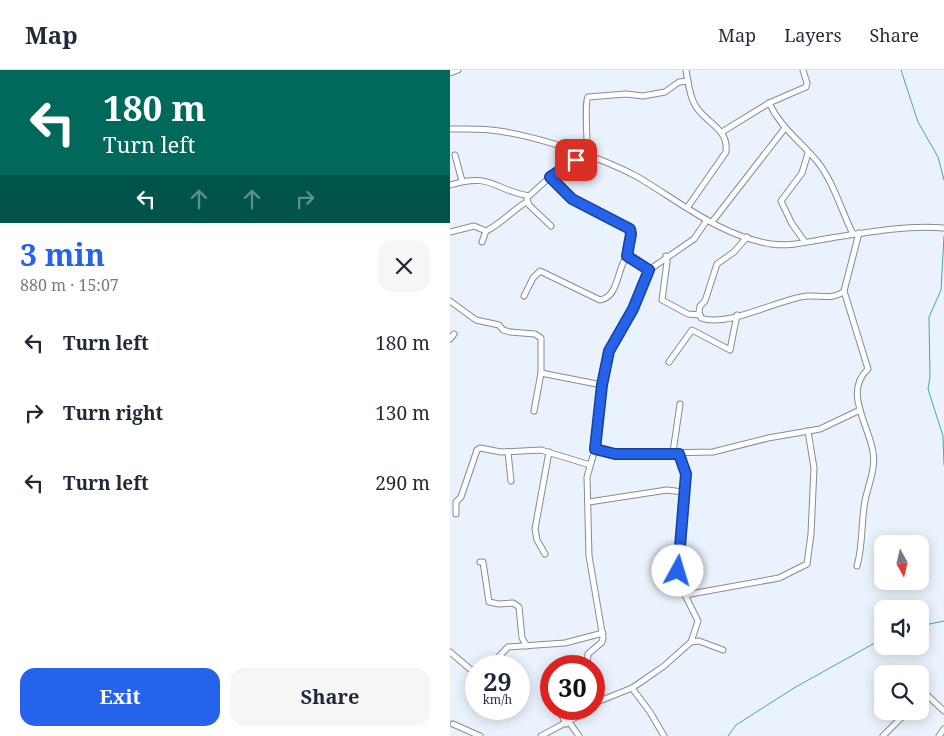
<!DOCTYPE html>
<html lang="en">
<head>
<meta charset="utf-8">
<style>
  :root { --surface:#fff; --page:#f6f6f7; --text:#1f2937; --muted:#747a83; --line:#e0e1e3; --accent:#2563eb }
  body { margin:0; font-family:"Noto Serif",serif; background:var(--page); color:var(--text); height:100vh; display:flex; flex-direction:column; font-size:19px; white-space:nowrap }
  * { box-sizing:border-box; margin:0 }
  p { font-size:16px; color:var(--muted) }
  .icon { flex:none; width:28px; height:28px; fill:none; stroke:currentColor; stroke-width:2; stroke-linecap:round; stroke-linejoin:round }
  .map { position:relative; flex:1; overflow:hidden }
  .details { display:flex; flex-direction:column; background:var(--surface); width:450px }
  .details>* { flex:none }
  .hud { background:#00695c; color:#fff; overflow:hidden }
  .needle { width:32px; rotate:172deg }
  .buttons { position:absolute; left:424px; top:465px; display:grid; gap:10px }
  .buttons a { display:grid; place-items:center; width:55px; height:55px; border-radius:10px; background:var(--surface); box-shadow:0 2px 12px #0003; font-size:25px }
  .speed { position:absolute; left:15px; top:585px; display:flex; gap:10px; font-size:25px; font-weight:700; text-align:center }
  .speed>* { display:grid; place-content:center; width:65px; height:65px; border-radius:50%; background:var(--surface); box-shadow:0 2px 12px #0003; line-height:1 }
  .speed small { font-size:12px; font-weight:400 }
  .speed .limit { border:8px solid #d22; background:#fff; color:#111 }
  .pin { position:absolute; display:grid; place-items:center; width:42px; height:42px; color:#fff; margin:-21px; border-radius:10px; box-shadow:0 2px 8px #0006 }
  .me { position:absolute; width:55px; margin:-28px; rotate:6deg; stroke-linejoin:round; filter:drop-shadow(0 0 4px #0008) }
  .turn { display:flex; align-items:center; gap:18px; height:105px; padding:0 20px; font-size:22px }
  .turn .icon { width:65px; height:65px; stroke-width:2.5 }
  .turn b { display:block; font-size:35px; line-height:42px }
  .lanes { display:flex; align-items:center; height:48px; padding:0 20px; background:#0003; justify-content:center; gap:25px; direction:ltr }
  .lanes .off { opacity:.35 }
  .round { display:grid; place-items:center; flex:none; width:52px; height:52px; border-radius:15px; background:var(--page) }
  .headline { display:flex; align-items:center; justify-content:space-between; height:85px; padding:0 20px }
  h1 { font-size:30px; font-weight:700; line-height:38px; color:var(--accent) }
  .action { display:flex; gap:10px; margin-top:auto; padding:10px 20px }
  .action a { flex:1; height:58px; border-radius:15px; background:var(--accent); color:#fff; font-size:20px; font-weight:700; line-height:58px; text-align:center }
  .action a+a { background:var(--page); color:var(--text) }
  ul { padding:0; list-style:none }
  li { display:flex; align-items:center; gap:15px; height:70px; padding:0 20px }
  li div { flex:1 }
  li b { display:block; font-size:19px }
  li em { font-style:normal }
  header { display:flex; align-items:center; gap:30px; box-sizing:border-box; height:70px; padding:0 25px; background:var(--surface); border-bottom:1px solid var(--line) }
  header strong { font-size:24px }
  nav { display:flex; gap:28px; margin-inline-start:auto; font-size:18px }
  main { display:flex; flex:1; min-height:0 }
  .map>svg:first-child { display:block }
  .lines { fill:none; stroke-linecap:round; stroke-linejoin:round }
  .stream { stroke:#41a8a9; stroke-width:1 }
  .minor-casing { stroke:#848c94; stroke-width:7 }
  .minor { stroke:#fff; stroke-width:5 }
  .route-casing { stroke:#184099; stroke-width:12 }
  .route { stroke:#2563eb; stroke-width:9 }
</style>
</head>
<body>
<header>
<strong>Map</strong>
<nav><a>Map</a><a>Layers</a><a>Share</a></nav>
</header>
<main>
<section class="details">
<div class="hud">
<div class="turn"><svg class="icon" aria-label="left" viewBox="0 0 24 24"><path d="M17 20v-9H6M10 6l-5 5 5 5"/></svg><div><b>180 m</b>Turn left</div></div>
<div class="lanes"><svg class="icon" aria-label="left" viewBox="0 0 24 24"><path d="M17 20v-9H6M10 6l-5 5 5 5"/></svg><svg class="icon off" aria-label="ahead" viewBox="0 0 24 24"><path d="M12 20V5M6 11l6-6 6 6"/></svg><svg class="icon off" aria-label="ahead" viewBox="0 0 24 24"><path d="M12 20V5M6 11l6-6 6 6"/></svg><svg class="icon off" aria-label="right" viewBox="0 0 24 24"><path d="M7 20v-9h11M14 6l5 5-5 5"/></svg></div>
</div>
<div class="headline"><div><h1>3 min</h1><p>880 m · 15:07</p></div><a class="round"><svg class="icon" aria-label="close" viewBox="0 0 24 24"><path d="M6 6l12 12M18 6L6 18"/></svg></a></div>
<ul>
<li><svg class="icon" aria-label="left" viewBox="0 0 24 24"><path d="M17 20v-9H6M10 6l-5 5 5 5"/></svg><div><b>Turn left</b></div><em>180 m</em></li>
<li><svg class="icon" aria-label="right" viewBox="0 0 24 24"><path d="M7 20v-9h11M14 6l5 5-5 5"/></svg><div><b>Turn right</b></div><em>130 m</em></li>
<li><svg class="icon" aria-label="left" viewBox="0 0 24 24"><path d="M17 20v-9H6M10 6l-5 5 5 5"/></svg><div><b>Turn left</b></div><em>290 m</em></li>
</ul>
<div class="action"><a>Exit</a><a>Share</a></div>
</section>
<div class="map">
<svg width="494" height="666" viewBox="0 0 494 666">
  <rect width="100%" height="100%" fill="#eaf3fd"/>
  <g class="lines">
    <!-- stream -->
    <g class="stream">
      <polyline points="451,0 468,52 488,87 494,110"/>
      <polyline points="494,166 491,220 479,247 480,307 478,319 493,366 494,395"/>
      <polyline points="470,556 494,551"/>
      <polyline points="278,666 286,655 344,618 432,569"/>
    </g>
    <defs>
      <g id="minor">
        <path d="M236,0c2,11 3,25 9,35 10,18 34,23 31,47l-39,56"/>
        <polyline points="0,3 8,0"/>
        <path d="M319,33c12,25 30,37 47,57 17,20 25,50 37,74"/>
        <path d="M0,59c16,0 33,-1 49,2 40,6 101,26 137,45 43,25 84,60 135,68 20,3 40,-3 60,-6 37,-6 75,-13 113,-10"/>
        <polyline points="272,62 319,33 356,17 357,13 353,0"/>
        <polyline points="5,85 12,111"/>
        <path d="M137,85c1,-12 -3,-52 1,-58l38,-3 17,2 22,-4 14,-10 9,-1"/>
        <polyline points="100,107 122,129 180,159 181,164 177,186"/>
        <path d="M0,115c43,-13 43,5 79,11l21,-19 18,-10 14,-14"/>
        <polyline points="77,129 79,135 101,156"/>
        <polyline points="262,152 335,58"/>
        <polyline points="0,162 24,156 36,161"/>
        <path d="M297,167l-13,15 -17,12 -12,37 -5,5 -1,6 2,6c27,10 77,-19 106,-22 12,-1 27,4 37,-5"/>
        <path d="M32,172l4,-11c14,-6 35,-28 41,-29"/>
        <polyline points="355,172 342,154 331,131 352,103 358,83"/>
        <polyline points="216,186 217,192 212,230 238,244 250,245"/>
        <path d="M74,226l9,-18 7,-7 60,29c19,-3 17,-32 27,-44l22,14"/>
        <polyline points="0,231 26,250 49,255 53,260 60,262 85,264 91,268 91,303 84,341"/>
        <polyline points="0,269 4,264"/>
        <polyline points="219,292 242,260 280,280 287,245"/>
        <polyline points="91,303 152,315"/>
        <polyline points="145,379 165,384 263,382 318,368 370,359 410,340"/>
        <polyline points="58,382 61,411"/>
        <polyline points="223,382 230,334"/>
        <polyline points="229,384 236,404 228,501 235,525 248,551 241,572"/>
        <polyline points="139,432 217,420 233,422"/>
        <polyline points="6,444 6,432 11,427 27,380 30,378 51,382 91,380 140,395"/>
        <polyline points="95,484 87,470 85,459 99,382"/>
        <polyline points="30,492 33,492 39,532 49,534 63,533 69,537 72,568 77,576"/>
        <path d="M407,496c6,-20 4,-44 8,-65 3,-16 11,-32 8,-49 -4,-27 -30,-60 -5,-83l-24,-78 15,-58"/>
        <polyline points="235,525 329,508 357,494 361,464 364,398 358,361"/>
        <polyline points="0,582 20,599 26,601"/>
        <polyline points="40,596 58,577 115,573 153,563"/>
        <polyline points="137,596 138,584 152,572 153,568 139,486 137,407 145,379 155,296 159,281 183,239 199,200 244,169 257,150"/>
        <polyline points="182,618 200,642 214,666"/>
        <polyline points="470,630 478,626 494,641"/>
        <polyline points="144,637 147,632 182,618 191,612 214,596 241,572 249,571 273,580"/>
        <polyline points="109,639 116,654"/>
        <polyline points="119,652 129,666"/>
        <polyline points="3,654 30,666"/>
        <polyline points="91,666 141,639"/>
        <polyline points="433,666 458,641"/>
        <polyline points="489,666 494,659"/>
      </g>
    </defs>
    <!-- minor casing -->
    <use href="#minor" class="minor-casing"/>
    <!-- minor -->
    <use href="#minor" class="minor"/>
  </g>
  <g class="lines">
    <defs>
      <polyline id="route" points="126,90 100,107 122,129 180,159 181,164 177,186 199,200 183,239 159,281 152,315 145,379 165,384 229,384 236,404 228,501"/>
    </defs>
    <!-- route casing -->
    <use href="#route" class="route-casing"/>
    <!-- route -->
    <use href="#route" class="route"/>
  </g>
</svg>
<div class="buttons">
<a><svg class="needle" viewBox="-14 -14 28 28"><path d="M0-13l5 13h-10z" fill="#e53935"/><path d="M0 13l5-13h-10z" fill="#747a83"/></svg></a>
<a><svg class="icon" aria-label="sound" viewBox="0 0 24 24"><path d="M4 9h4l5-4v14l-5-4H4zM17 9q2 3 0 6"/></svg></a>
<a><svg class="icon" aria-label="search" viewBox="0 0 24 24"><circle cx="10" cy="10" r="6"/><path d="M15 15l6 6"/></svg></a>
</div>
<div class="speed"><div>29<small>km/h</small></div><div class="limit">30</div></div>
<div class="pin" style="left:126px;top:90px;background:#d93025"><svg class="icon" aria-label="arrive" viewBox="0 0 24 24"><path d="M6 21V4h12l-3 4 3 4H6"/></svg></div>
<svg class="me" style="left:228px;top:501px" viewBox="-20 -20 40 40"><circle r="19" fill="#fff"/><path d="M0-13L10 11 0 6-10 11z" fill="#2563eb"/></svg>
</div>
</main>
</body>
</html>
